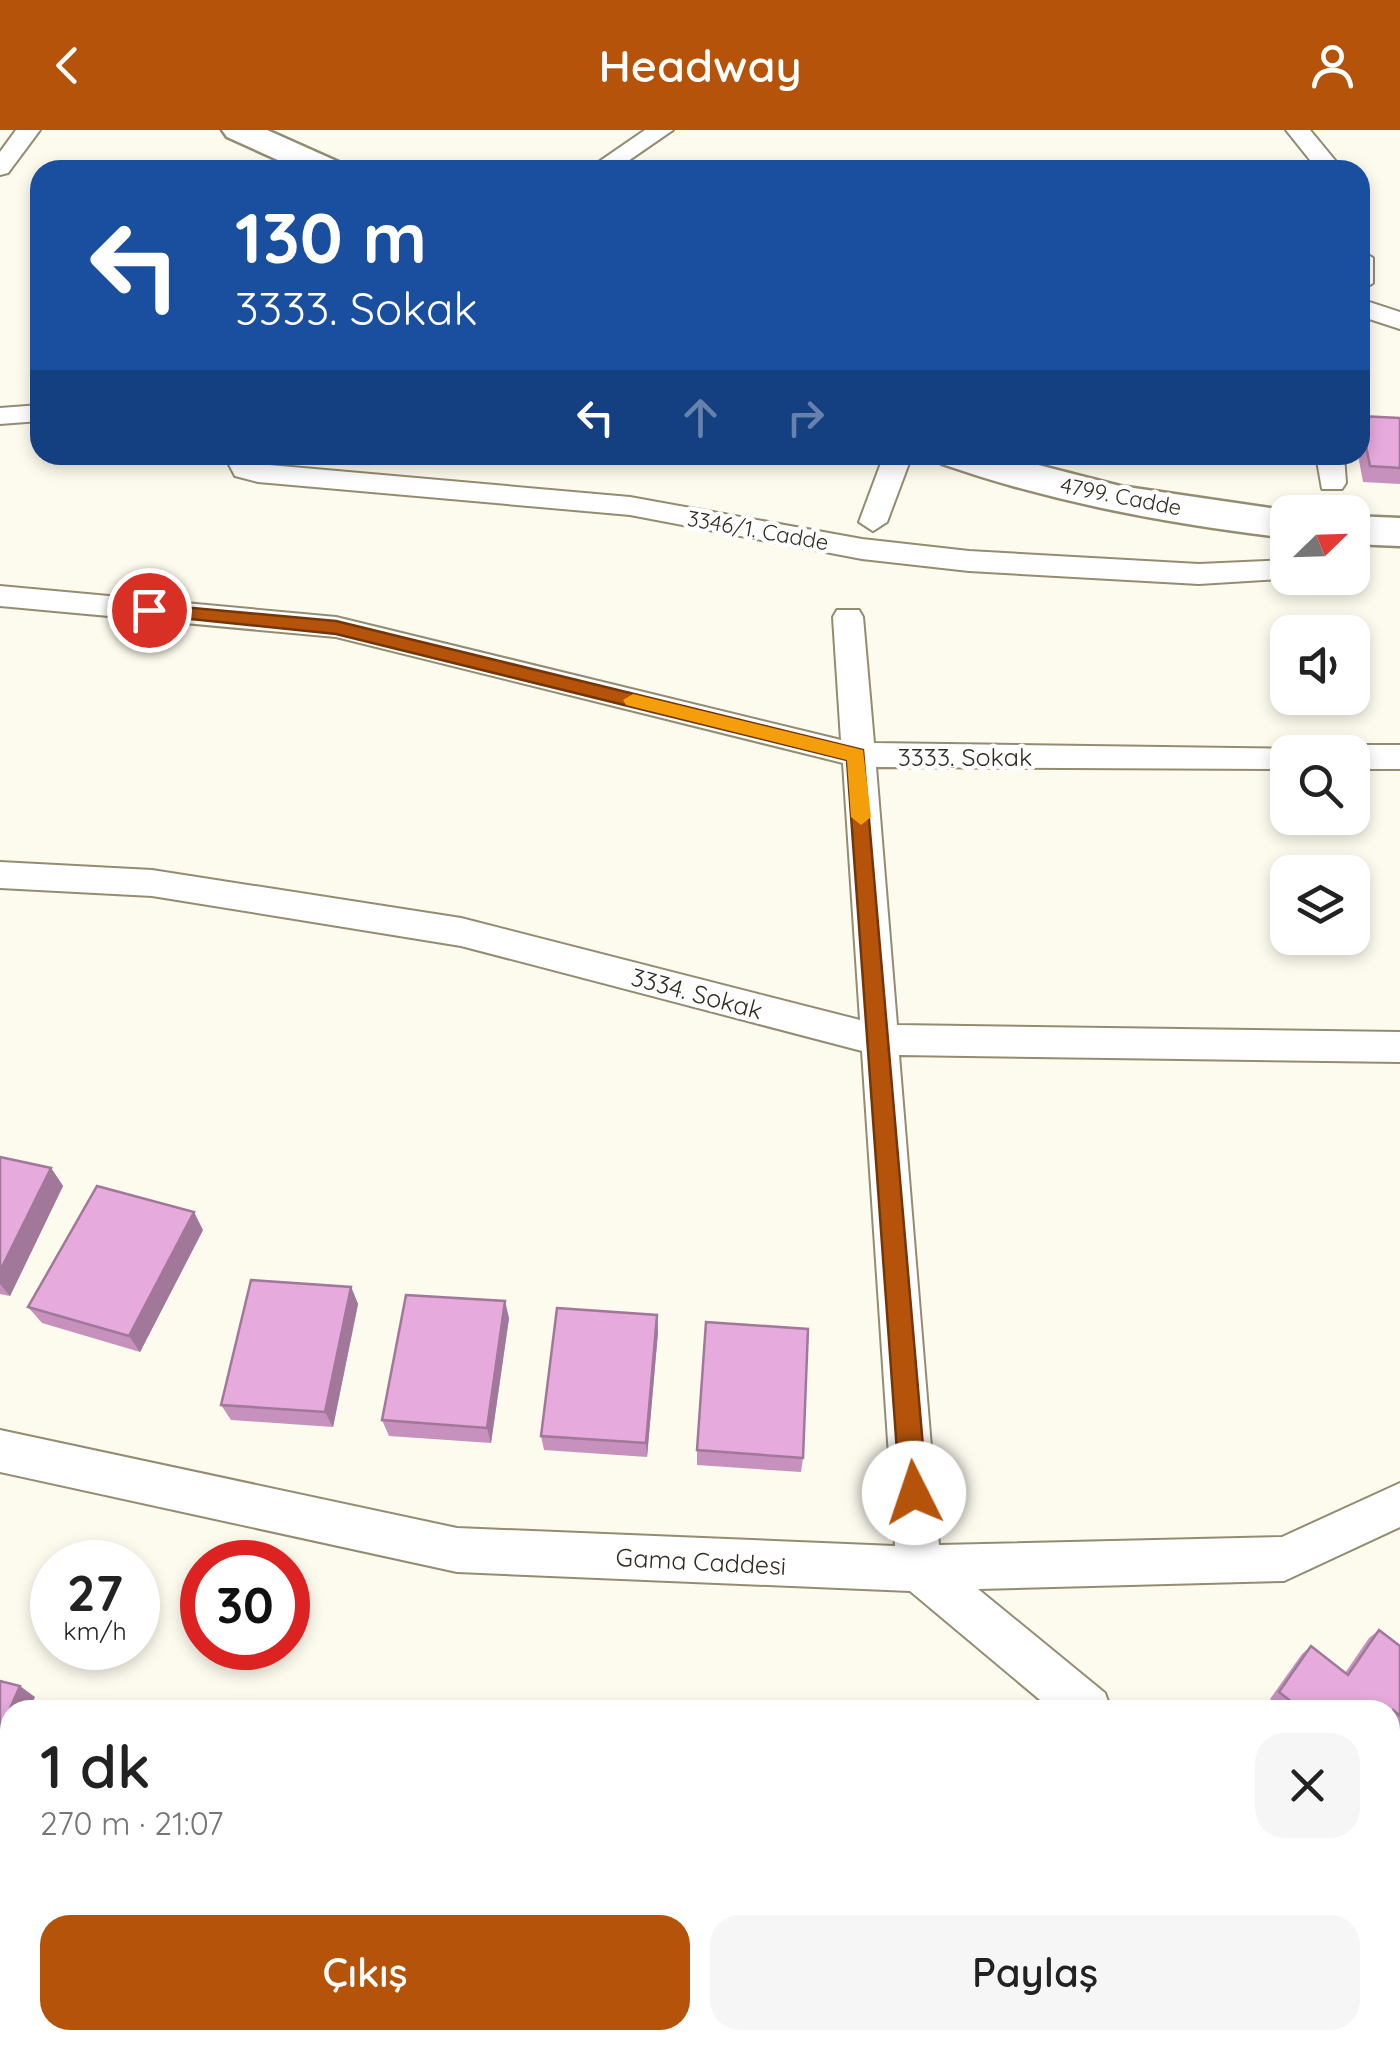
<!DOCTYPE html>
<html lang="tr">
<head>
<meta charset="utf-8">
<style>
  :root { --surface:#fff; --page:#f6f6f6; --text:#222; --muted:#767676; --accent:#b45309 }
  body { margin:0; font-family:Quicksand,sans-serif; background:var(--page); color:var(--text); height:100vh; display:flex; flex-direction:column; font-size:38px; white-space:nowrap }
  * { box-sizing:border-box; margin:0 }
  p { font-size:32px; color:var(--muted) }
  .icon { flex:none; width:55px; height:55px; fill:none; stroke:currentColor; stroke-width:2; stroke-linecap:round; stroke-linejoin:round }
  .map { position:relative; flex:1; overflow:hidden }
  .details { position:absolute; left:0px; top:1570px; width:1400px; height:350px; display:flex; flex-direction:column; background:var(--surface); border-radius:30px 30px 0 0; box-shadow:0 5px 15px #0003 }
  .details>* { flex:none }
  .hud { position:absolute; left:30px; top:30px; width:1340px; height:305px; border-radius:30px; box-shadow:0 5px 15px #0003; background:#1a4fa0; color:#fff; overflow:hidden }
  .needle { width:65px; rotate:67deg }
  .controls { position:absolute; left:1270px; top:365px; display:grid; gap:20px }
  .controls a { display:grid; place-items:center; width:100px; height:100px; border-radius:20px; background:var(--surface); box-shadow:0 5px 15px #0003; font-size:50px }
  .speed { position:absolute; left:30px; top:1410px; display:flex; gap:20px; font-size:50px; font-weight:700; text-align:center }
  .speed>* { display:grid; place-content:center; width:130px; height:130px; border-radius:50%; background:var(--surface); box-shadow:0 5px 15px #0003; line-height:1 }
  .speed small { font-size:25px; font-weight:400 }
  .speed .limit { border:15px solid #d22; background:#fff; color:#111 }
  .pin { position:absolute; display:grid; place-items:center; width:85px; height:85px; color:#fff; margin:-42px; border:5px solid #fff; border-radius:50%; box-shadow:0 2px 10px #0007 }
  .me { position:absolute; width:110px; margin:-55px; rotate:356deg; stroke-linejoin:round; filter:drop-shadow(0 0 8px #0008) }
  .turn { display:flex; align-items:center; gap:35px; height:210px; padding:0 40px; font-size:45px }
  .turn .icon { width:130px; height:130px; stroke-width:2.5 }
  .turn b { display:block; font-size:70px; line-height:85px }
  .lanes { display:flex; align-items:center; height:95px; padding:0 40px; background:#0003; justify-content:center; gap:50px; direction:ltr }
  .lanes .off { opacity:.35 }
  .round { display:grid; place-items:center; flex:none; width:105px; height:105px; border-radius:30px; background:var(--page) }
  .headline { display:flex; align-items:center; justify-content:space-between; height:170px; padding:0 40px }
  h1 { font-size:60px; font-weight:600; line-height:75px }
  .primary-button { display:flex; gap:20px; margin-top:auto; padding:20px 40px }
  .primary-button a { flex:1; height:115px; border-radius:30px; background:var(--accent); color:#fff; font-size:40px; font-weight:600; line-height:115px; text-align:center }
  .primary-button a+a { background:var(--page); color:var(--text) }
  header { display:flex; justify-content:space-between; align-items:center; height:130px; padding:0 40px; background:var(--accent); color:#fff; font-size:45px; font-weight:600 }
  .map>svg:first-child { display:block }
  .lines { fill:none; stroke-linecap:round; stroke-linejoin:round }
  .street-casing { stroke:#948c71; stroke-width:4 }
  .secondary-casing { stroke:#948c71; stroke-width:5 }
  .street { fill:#fff; fill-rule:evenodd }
  .secondary { fill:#fff; fill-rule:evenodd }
  .wall { fill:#c692bd }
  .shaded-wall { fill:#a1779a }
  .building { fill:#e6aadc; stroke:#a1779a; stroke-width:2.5 }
  .route { fill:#b45309; stroke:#753606; stroke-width:2.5 }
  .slow { fill:#f59e0b }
  .labels { text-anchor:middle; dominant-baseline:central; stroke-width:9; stroke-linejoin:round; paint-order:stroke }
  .far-street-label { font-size:22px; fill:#312d22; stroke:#fff }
  .street-label { font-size:25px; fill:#312d22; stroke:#fff }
</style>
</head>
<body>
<header><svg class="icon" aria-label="back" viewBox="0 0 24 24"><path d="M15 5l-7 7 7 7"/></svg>Headway<svg class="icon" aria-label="person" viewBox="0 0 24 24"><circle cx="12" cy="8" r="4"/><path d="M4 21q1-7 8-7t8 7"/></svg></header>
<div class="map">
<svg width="1400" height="1920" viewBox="0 0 1400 1920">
  <rect width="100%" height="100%" fill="#fdfaee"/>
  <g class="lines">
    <defs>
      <g id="street">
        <polygon points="16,0 40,0 8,43 0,45 0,22"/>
        <polygon points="645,0 673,0 615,40 587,40"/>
        <polygon points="1286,0 1310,0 1343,40 1318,40"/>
        <polygon points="1360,120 1373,128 1373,153 1360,161"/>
        <polygon points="1360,169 1400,182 1400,199 1360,186"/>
        <polygon points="40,275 40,291 0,294 0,278"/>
        <polygon points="224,325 252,325 258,334 630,367 862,409 969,421 1199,434 1288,430 1288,448 1297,448 1199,454 969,441 862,429 630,385 258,352 235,346"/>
        <polygon points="884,325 912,325 887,392 873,401 859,392"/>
        <polygon points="1316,325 1344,325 1346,353 1342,359 1322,359"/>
        <polygon points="0,456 336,487 841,610 833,487 837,480 859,480 863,487 874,613 1299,619 1302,622 1288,622 1288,639 876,637 897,895 1400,902 1400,932 899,925 939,1415 1282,1407 1400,1353 1400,1397 1284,1451 978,1459 1105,1563 1111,1580 1052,1580 910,1461 457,1442 0,1342 0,1300 457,1398 895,1416 862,921 461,816 152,766 0,758 0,732 152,740 461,788 860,890 843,633 336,507 0,476"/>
        <polygon points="1352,615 1400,615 1400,639 1352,639 1352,622 1338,622"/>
        <polygon points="1390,1809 1400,1813 1400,1868 1390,1864"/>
      </g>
      <g id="secondary">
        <polygon points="222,0 267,0 341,33 346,40 300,40 227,7"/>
        <path d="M936,325h63l121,31 177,26h-9v26c-118,-14 -233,-35 -346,-74z"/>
        <polygon points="1352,386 1400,388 1400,416 1352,414"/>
      </g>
    </defs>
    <!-- street casing -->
    <use href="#street" class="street-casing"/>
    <!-- secondary casing -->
    <use href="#secondary" class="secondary-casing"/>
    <!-- street -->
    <use href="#street" class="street"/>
    <!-- secondary -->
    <use href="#secondary" class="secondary"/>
  </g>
  <!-- wall -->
  <g class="wall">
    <polygon points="1360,286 1400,288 1400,354 1363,352 1358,325 1360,325"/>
    <polygon points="0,1027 51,1038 63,1056 10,1166 0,1164"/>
    <polygon points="203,1100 140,1222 42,1193 28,1177"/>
    <polygon points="351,1157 358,1174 333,1297 231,1290 221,1275"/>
    <polygon points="657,1185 658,1202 647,1327 544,1320 541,1306"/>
    <polygon points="509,1188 491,1313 389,1306 382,1290"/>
    <polygon points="697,1320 803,1328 801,1342 697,1335"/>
    <polygon points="1379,1500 1400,1516 1400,1601 1390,1593 1390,1580 1284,1580 1270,1569 1302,1524 1311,1516 1345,1543 1369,1508"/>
  </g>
  <!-- shaded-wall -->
  <g class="shaded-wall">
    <polygon points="51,1038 63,1056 10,1166 0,1154 0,1141"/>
    <polygon points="194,1082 203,1100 140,1222 129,1206"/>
    <polygon points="351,1157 358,1174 333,1297 325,1282"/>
    <polygon points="505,1171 509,1188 491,1313 487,1298"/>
    <polygon points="657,1185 658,1202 647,1327 646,1313"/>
    <polygon points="20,1556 35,1567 29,1580 10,1580 10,1625 0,1648 0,1601"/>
  </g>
  <!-- building -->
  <g class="building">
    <polygon points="1360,286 1400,288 1400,338 1370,336"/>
    <polygon points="0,1027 51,1038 0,1141"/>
    <polygon points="97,1056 194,1082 129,1206 28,1177"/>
    <polygon points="251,1150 351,1157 325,1282 221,1275"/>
    <polygon points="406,1165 505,1171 487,1298 382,1290"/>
    <polygon points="557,1178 657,1185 646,1313 541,1306"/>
    <polygon points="706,1192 808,1199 803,1328 697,1320"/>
    <polygon points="1379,1500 1400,1516 1400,1586 1393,1580 1390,1584 1390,1580 1302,1580 1279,1562 1311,1516 1348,1545"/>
    <polygon points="0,1551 20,1556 0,1601"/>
  </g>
  <!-- route -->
  <polygon class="route" points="149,474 336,491 863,620 927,1363 923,1372 914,1376 904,1372 900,1363 847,630 336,504 143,484 143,476"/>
  <!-- slow -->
  <polygon class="slow" points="633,564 863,620 871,687 861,695 851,687 847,630 626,575 623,570"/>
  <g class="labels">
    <!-- far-street labels -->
    <g class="far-street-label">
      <text transform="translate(1121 366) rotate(11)">4799. Cadde</text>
      <text transform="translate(758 400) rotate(10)">3346/1. Cadde</text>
    </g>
    <!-- street labels -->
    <g class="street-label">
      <text x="965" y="626">3333. Sokak</text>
      <text transform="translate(697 863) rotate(15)">3334. Sokak</text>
      <text transform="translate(701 1431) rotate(3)">Gama Caddesi</text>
    </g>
  </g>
</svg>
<div class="controls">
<a><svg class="needle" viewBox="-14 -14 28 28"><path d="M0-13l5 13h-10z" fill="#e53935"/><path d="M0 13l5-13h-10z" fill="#767676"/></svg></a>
<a><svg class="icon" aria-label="sound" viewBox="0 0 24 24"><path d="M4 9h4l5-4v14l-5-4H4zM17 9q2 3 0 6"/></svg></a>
<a><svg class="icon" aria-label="search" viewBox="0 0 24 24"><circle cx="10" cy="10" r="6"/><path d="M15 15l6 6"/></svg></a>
<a><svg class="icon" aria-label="layers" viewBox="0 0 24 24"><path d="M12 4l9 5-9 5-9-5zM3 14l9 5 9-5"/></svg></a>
</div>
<div class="speed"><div>27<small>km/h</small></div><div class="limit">30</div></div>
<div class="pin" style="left:149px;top:480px;background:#d93025"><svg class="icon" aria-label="arrive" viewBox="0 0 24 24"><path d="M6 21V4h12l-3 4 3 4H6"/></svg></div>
<svg class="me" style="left:914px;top:1363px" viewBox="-20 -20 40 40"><circle r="19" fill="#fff"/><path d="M0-13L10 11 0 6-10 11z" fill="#b45309"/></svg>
<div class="hud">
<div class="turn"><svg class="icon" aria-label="left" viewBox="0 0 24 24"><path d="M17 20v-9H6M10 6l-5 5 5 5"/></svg><div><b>130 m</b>3333. Sokak</div></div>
<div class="lanes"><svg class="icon" aria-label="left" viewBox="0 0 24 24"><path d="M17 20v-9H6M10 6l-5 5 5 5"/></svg><svg class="icon off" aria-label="ahead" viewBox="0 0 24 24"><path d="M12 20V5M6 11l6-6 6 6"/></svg><svg class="icon off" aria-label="right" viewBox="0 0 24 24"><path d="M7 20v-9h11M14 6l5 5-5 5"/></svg></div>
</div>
<section class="details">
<div class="headline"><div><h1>1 dk</h1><p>270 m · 21:07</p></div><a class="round"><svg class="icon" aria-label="close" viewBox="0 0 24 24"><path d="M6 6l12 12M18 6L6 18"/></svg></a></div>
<div class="primary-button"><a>Çıkış</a><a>Paylaş</a></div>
</section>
</div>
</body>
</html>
